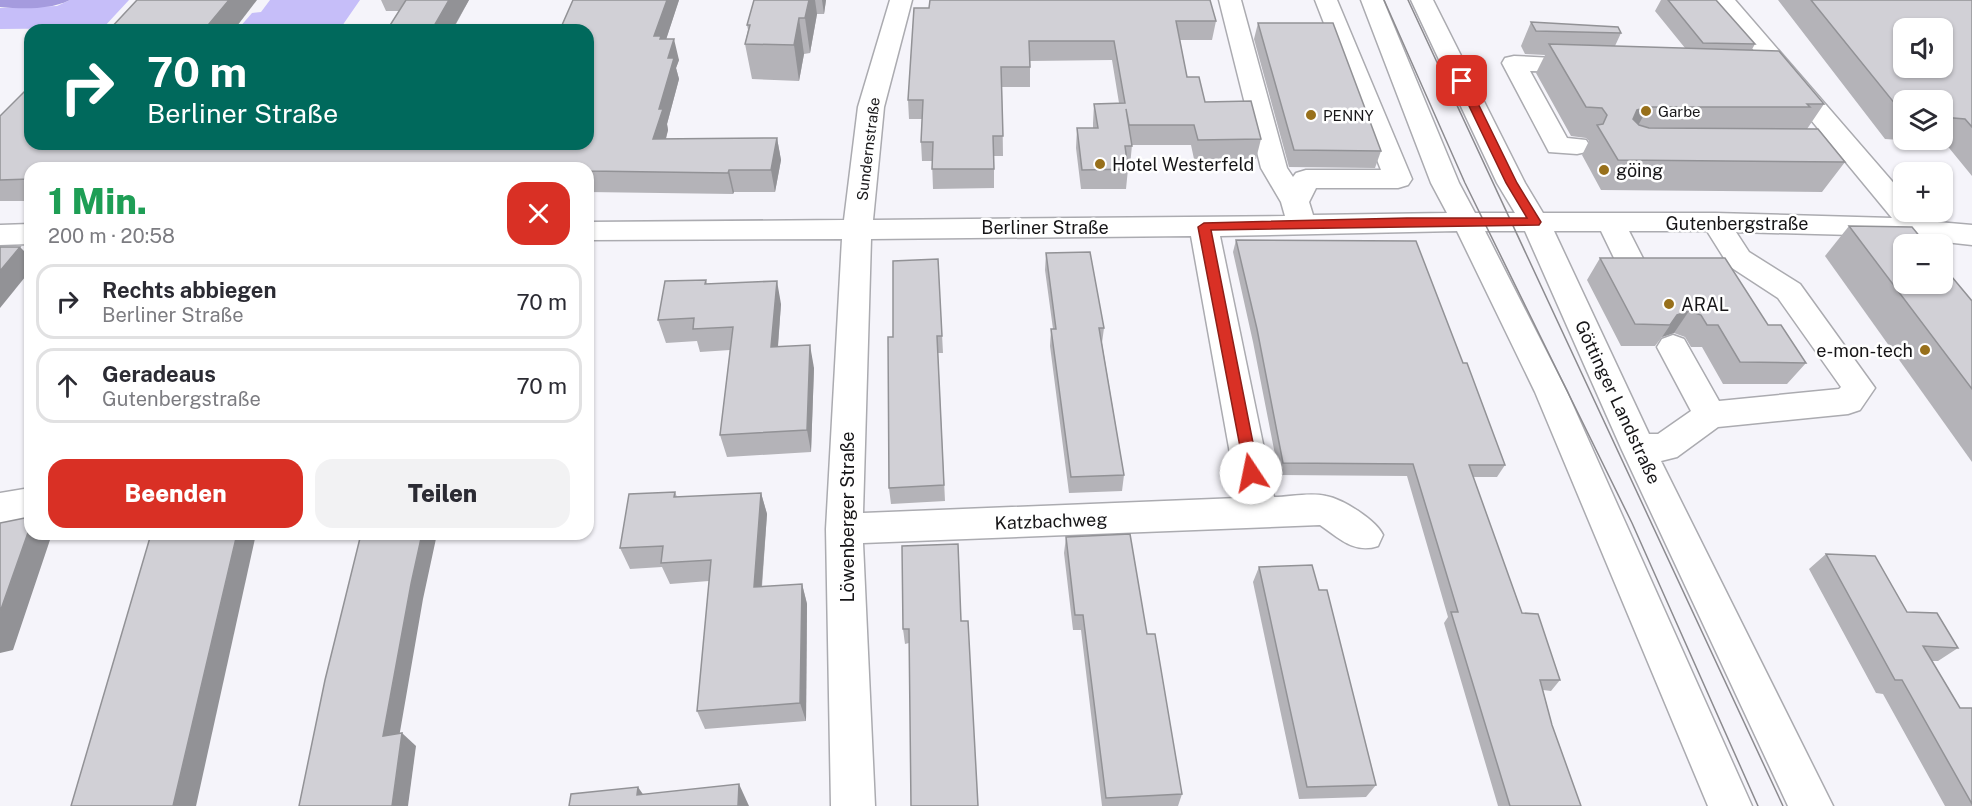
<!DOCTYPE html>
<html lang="de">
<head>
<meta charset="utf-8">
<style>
  :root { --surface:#fff; --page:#f2f2f3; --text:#2b2b33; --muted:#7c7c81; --line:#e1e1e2; --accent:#d93025 }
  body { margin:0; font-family:"Public Sans",sans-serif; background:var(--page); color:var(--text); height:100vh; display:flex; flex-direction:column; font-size:22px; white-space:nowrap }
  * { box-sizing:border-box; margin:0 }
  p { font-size:20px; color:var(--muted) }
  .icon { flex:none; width:33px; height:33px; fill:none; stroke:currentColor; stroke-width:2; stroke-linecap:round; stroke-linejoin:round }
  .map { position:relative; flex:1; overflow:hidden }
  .side { position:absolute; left:24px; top:162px; width:570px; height:378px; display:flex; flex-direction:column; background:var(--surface); border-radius:18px; box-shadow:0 2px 4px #0004 }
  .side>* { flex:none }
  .guide { position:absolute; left:24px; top:24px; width:570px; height:126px; border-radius:18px; box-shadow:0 2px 4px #0004; background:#00695c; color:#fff; overflow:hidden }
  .tools { position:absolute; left:1893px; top:18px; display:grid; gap:12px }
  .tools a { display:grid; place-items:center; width:60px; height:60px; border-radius:12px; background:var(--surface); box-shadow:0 2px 4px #0004; font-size:30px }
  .pin { position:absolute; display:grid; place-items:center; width:51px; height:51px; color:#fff; margin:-26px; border-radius:12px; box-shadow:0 3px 9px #0006 }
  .me { position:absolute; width:66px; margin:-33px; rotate:349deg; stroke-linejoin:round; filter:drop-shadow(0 0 4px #0008) }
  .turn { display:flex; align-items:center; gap:21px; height:126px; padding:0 24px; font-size:27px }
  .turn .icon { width:78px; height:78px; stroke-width:2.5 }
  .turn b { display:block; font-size:42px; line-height:51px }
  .round { display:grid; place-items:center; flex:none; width:63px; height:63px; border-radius:18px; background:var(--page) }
  .head { display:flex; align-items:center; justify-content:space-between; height:102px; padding:0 24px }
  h1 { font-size:36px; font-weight:800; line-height:45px; color:#1e9e55 }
  .button { display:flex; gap:12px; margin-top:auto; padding:12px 24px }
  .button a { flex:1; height:69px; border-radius:18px; background:var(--accent); color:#fff; font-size:24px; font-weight:800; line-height:69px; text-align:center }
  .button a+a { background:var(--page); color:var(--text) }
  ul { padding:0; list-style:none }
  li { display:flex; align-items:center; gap:18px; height:75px; margin:0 12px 9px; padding:0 12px; border:3px solid var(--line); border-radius:18px }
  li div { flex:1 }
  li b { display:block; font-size:22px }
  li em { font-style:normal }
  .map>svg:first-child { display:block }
  .green { fill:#c6bef9 }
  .water { fill:#a59bde }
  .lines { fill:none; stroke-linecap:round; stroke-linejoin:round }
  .minor-casing { stroke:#ababb0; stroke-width:3 }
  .minor { fill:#fff; fill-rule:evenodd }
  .tram { stroke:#8c8b8f; stroke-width:1.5 }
  .wall { fill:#b4b3b8; fill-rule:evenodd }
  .shaded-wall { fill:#929296 }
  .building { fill:#d1d0d6; stroke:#929296; stroke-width:1.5; fill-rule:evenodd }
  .route { fill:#d93025; stroke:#8d1f18; stroke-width:1.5 }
  .poi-dot { fill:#98701b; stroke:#fff; stroke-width:2 }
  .labels { text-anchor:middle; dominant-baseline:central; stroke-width:5; stroke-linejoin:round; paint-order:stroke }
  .far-poi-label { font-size:15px; fill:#171618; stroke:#fff; text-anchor:start }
  .far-street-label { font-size:15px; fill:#171618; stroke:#fff }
  .poi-label { font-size:18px; fill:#171618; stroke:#fff; text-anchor:start }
  .street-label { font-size:18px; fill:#171618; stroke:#fff }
</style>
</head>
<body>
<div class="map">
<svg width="1972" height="806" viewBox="0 0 1972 806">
  <rect width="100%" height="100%" fill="#f5f4fa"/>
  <!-- green -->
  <g class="green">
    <polygon points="70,0 129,0 103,28 0,29 0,8 57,6"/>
    <polygon points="270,0 360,0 342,26 239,28 252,13 261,12"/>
  </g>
  <!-- water -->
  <path class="water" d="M0,0h70c-21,10 -47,9 -70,7z"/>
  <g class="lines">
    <defs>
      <g id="minor">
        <path d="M890,0h22l-28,107 -11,113 412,-4 -4,-14 -20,-34 -42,-168h22l46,168 6,9 3,-4 10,-3h75l-66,-170h22l75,179 -4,6 -10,3h-82l-7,14 4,13 134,-2 -16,-30 -70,-183h22l76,183 16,30h40l-18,-30 -86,-183h22l92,183 18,30h172l177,5 -180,-218h23l169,195v17h14l8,9 46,4v20l-82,-9 -154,-4 13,20 51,32 75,104 -15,22 -12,4 -130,13 -41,30 -16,4 172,345h-45l-167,-358 -96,-217h-40l82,161 185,414h-44l-173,-414 -78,-161 -237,5 54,261c16,0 36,-5 52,-1 17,3 50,24 57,39l-5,11c-24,8 -39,-8 -58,-21l-457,18 12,263h-44l-5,-277 16,-290 -254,1v-18l256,-2 14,-113zM1554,231h47l27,56 11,3 11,-3 4,-7 -25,-49h78l22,35 49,32 63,89 -2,2 -120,12 -35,-62 -11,-4 -11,4 -5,8 34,64 -33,23h-9zM1191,236l47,262 -375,15 8,-274z"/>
        <polygon points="1514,56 1594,60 1597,65 1594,70 1585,72 1530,71 1567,138 1586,140 1590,146 1586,152 1577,154 1549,152 1502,63 1505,58"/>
        <polygon points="30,224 30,244 0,245 0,225"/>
        <polygon points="30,488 30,518 0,523 0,493"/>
      </g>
    </defs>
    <!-- minor casing -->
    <use href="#minor" class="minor-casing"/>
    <!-- minor -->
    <use href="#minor" class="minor"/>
    <!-- tram -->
    <g class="tram">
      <polyline points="1384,0 1465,183 1632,523 1758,806"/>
      <polyline points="1408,0 1783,806"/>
    </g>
  </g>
  <!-- wall -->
  <g class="wall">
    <polygon points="381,0 469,0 455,26 562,25 573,0 679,0 666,39 679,60 676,68 679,79 667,124 668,130 666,139 777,138 781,160 775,192 734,192 733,194 588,192 588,168 30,168 30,201 0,201 0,116 30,144 588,144 588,30 387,30 399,11 386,11"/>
    <polygon points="754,0 826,0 824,14 817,14 810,53 804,54 799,81 752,79 745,44 748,30 747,25"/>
    <polygon points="1661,0 1716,0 1755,44 1751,51 1824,104 1807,129 1845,162 1822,192 1601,190 1582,155 1589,141 1586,138 1571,136 1536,73 1545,55 1525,54 1521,46 1531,22 1621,33 1615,46 1685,48 1655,11"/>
    <path d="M1778,0h194v176l-27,-33 -60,-4zM1904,100h38v40h-38z"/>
    <polygon points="914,8 1216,21 1212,40 1180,40 1187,77 1205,102 1261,139 1256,159 1194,159 1191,145 1132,145 1130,166 1128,166 1128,169 1126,189 1081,189 1076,148 1077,128 1093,128 1093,123 1094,104 1119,103 1112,60 1030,61 1030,87 1002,87 1003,156 994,156 994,188 933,189 932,161 922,161 921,142 922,119 909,119 908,100"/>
    <polygon points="1258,23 1381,151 1375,168 1289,167 1254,39"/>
    <polygon points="1849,226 1972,301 1972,462 1825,256"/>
    <polygon points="1236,240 1463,363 1505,465 1497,477 1473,477 1522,613 1560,680 1551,691 1543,690 1552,725 1581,806 1498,806 1444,623 1448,617 1407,476 1279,475 1253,342 1233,252"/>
    <polygon points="1046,253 1104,328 1102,343 1124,475 1122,491 1069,493 1050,346 1051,329 1053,329 1045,270"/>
    <polygon points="1600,258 1768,325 1806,363 1787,384 1723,384 1702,347 1691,347 1685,337 1674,333 1662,337 1655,346 1621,346 1587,280"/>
    <polygon points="938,259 943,353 938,353 945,501 891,504 889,488 893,337"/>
    <polygon points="706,280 707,284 781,304 778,347 814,368 811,452 727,457 720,435 730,350 700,352 697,341 666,343 658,320"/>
    <polygon points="675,492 677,497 761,493 767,514 762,587 802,584 807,604 806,721 705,729 697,711 709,581 670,584 662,567 630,569 620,548"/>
    <polygon points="1066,537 1147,634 1182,794 1178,806 1102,806 1081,630 1073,630 1064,553"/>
    <polygon points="1826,554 1958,648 1938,661 1932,661 1960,708 1972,708 1972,806 1945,806 1883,694 1876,693 1809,569"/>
    <polygon points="1259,567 1319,590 1376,785 1366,797 1299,799 1253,582"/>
    <polygon points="961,621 909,643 905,644 903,629"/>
  </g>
  <!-- shaded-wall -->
  <g class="shaded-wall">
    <polygon points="229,0 257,0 234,30 204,30"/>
    <polygon points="449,0 469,0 452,30 434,26"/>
    <polygon points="667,0 679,0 664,46 654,36"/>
    <polygon points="809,0 815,0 817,14 810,53 805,18"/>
    <polygon points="822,0 826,0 824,14"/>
    <polygon points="799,18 804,54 799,81 794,45"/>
    <polygon points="674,39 679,60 676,68 679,79 667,124 668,130 660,160 653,139 668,58"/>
    <polygon points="1648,107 1632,137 1621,140 1637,110"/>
    <polygon points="777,138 781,160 775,192 771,170"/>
    <polygon points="729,170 734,192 733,194 728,173"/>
    <polygon points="20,247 30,257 30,271 0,308 0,271"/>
    <polygon points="777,281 781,304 776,370 771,347"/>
    <polygon points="1689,311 1674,333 1662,337 1677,315"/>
    <polygon points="810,345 814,368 811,452 807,430"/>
    <polygon points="761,493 767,514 760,607 754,587"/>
    <polygon points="30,527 30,534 52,534 13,650 0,653 0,612"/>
    <polygon points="237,534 256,534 196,806 173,806"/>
    <polygon points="422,534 437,534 423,599 397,749 383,736 411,584"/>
    <polygon points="802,584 807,604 806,721 800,703"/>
    <polygon points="402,733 416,746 408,806 392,806"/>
    <polygon points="739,784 749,806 738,806"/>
    <polygon points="638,787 651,806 637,795"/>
  </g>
  <!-- building -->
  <g class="building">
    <polygon points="137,0 229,0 204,30 109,30"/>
    <polygon points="406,0 449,0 434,26 562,25 573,0 667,0 654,36 661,36 660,39 674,39 668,58 674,58 659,109 663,109 653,139 777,138 771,170 729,170 728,173 588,171 588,168 30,168 30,179 0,180 0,116 30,86 30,144 588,144 588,30 387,30"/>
    <polygon points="754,0 809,0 805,18 799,18 794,45 745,44 750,25 747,25"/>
    <polygon points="930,0 1210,0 1216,21 1176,21 1187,77 1199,77 1205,102 1251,101 1261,139 1198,140 1194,125 1129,125 1126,109 1132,146 1125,146 1128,169 1082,170 1077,128 1098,128 1094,104 1125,103 1114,41 1029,41 1030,67 1001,67 1003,136 993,136 994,169 932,169 933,142 921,142 923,100 908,100 914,8 929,8"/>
    <polygon points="1668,0 1716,0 1755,44 1703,43"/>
    <path d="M1811,0h161v127l-7,-8 -23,-2v-17h-38v15zM1904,28h38v40h-38z"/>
    <polygon points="1531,22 1618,27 1621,33 1536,31"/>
    <polygon points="1258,23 1333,23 1381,151 1294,150"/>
    <polygon points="1549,44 1779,51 1824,104 1807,104 1810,107 1648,107 1637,110 1633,119 1639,125 1649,128 1818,129 1845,162 1618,160 1597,125 1603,124 1607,115 1602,108 1586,107"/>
    <polygon points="1849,226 1912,227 1926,244 1904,244 1904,284 1942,284 1942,265 1972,301 1972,389"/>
    <polygon points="1236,240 1416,241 1463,363 1467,363 1505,465 1469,465 1522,613 1538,614 1560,680 1540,680 1552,725 1581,806 1510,806 1451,612 1458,612 1413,464 1283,463 1257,329"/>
    <polygon points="0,247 20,247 0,271"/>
    <polygon points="1090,252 1104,328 1099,328 1124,475 1071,477 1051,329 1056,329 1046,253"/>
    <polygon points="1600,258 1725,258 1768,325 1781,325 1806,363 1740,362 1718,325 1707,325 1701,315 1689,311 1677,315 1670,325 1635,324"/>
    <polygon points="938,259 942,336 937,336 944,485 889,488 888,337 893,337 893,261"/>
    <polygon points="706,280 705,284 777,281 771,347 810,345 807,430 720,435 733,327 693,329 694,318 658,320 665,281"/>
    <polygon points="675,492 674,497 761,493 754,587 802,584 800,703 697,711 711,560 661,563 663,546 620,548 629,494"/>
    <polygon points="30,517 30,527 0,612 0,523"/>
    <polygon points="151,534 237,534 173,806 71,806"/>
    <polygon points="361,534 422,534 411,584 383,736 402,733 392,806 299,806 325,680"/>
    <polygon points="1130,534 1147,634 1155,634 1182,794 1106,798 1083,615 1075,615 1066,537"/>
    <polygon points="958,544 961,621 968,621 978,806 911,806 909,629 903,629 902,546"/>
    <polygon points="1826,554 1875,556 1907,612 1937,613 1958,648 1923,646 1960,708 1972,708 1972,804 1902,680 1895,680"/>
    <polygon points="1312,565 1319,590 1327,590 1376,785 1307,787 1259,567"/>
    <polygon points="739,784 738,806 569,806 571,794 638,787 637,795"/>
  </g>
  <!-- route -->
  <polygon class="route" points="1462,78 1467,81 1517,183 1541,222 1539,225 1211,230 1259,473 1256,478 1246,478 1198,227 1204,223 1407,218 1527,218 1506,183 1457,81"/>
  <!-- markers -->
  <g class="poi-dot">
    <circle cx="1646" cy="111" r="6"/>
    <circle cx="1311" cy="115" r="6"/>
    <circle cx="1100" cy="164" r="6"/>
    <circle cx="1604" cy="170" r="6"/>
    <circle cx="1669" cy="304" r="6"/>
    <circle cx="1925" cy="350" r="6"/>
  </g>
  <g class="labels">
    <!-- far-poi labels -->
    <g class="far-poi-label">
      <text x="1658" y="111">Garbe</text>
      <text x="1323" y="115">PENNY</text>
    </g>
    <!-- far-street labels -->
    <g class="far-street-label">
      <text transform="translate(868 149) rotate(-83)">Sundernstraße</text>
    </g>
    <!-- poi labels -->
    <g class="poi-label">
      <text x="1112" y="164">Hotel Westerfeld</text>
      <text x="1616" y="170">göing</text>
      <text x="1681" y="304">ARAL</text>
      <text x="1913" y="350" text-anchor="end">e-mon-tech</text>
    </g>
    <!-- street labels -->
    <g class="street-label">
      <text x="1737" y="223">Gutenbergstraße</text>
      <text x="1045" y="227">Berliner Straße</text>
      <text transform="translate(1618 402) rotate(65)">Göttinger Landstraße</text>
      <text transform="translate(847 517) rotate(-90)">Löwenberger Straße</text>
      <text transform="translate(1051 521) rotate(-2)">Katzbachweg</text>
    </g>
  </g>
</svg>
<div class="tools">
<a><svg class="icon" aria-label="sound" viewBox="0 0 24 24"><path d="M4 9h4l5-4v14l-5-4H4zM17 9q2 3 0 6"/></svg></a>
<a><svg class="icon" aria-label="layers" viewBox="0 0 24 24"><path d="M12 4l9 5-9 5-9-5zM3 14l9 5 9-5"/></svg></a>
<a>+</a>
<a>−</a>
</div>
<div class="pin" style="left:1462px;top:81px;background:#d93025"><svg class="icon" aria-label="arrive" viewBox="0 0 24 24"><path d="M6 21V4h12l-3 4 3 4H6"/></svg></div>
<svg class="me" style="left:1251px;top:473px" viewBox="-20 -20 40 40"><circle r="19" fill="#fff"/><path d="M0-13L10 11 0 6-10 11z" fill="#d93025"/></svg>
<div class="guide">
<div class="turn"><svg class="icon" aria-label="right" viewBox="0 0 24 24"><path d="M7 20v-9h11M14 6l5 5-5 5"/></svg><div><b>70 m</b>Berliner Straße</div></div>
</div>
<section class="side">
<div class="head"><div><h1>1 Min.</h1><p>200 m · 20:58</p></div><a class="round" style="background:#d93025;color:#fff"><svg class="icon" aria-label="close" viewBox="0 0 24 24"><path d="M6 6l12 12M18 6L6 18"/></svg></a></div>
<ul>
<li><svg class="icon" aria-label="right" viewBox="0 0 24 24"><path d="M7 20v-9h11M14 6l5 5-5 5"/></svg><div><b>Rechts abbiegen</b><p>Berliner Straße</p></div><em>70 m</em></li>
<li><svg class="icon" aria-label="ahead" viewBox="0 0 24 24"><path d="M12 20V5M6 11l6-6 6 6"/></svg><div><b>Geradeaus</b><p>Gutenbergstraße</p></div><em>70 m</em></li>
</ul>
<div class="button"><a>Beenden</a><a>Teilen</a></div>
</section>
</div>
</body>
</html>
